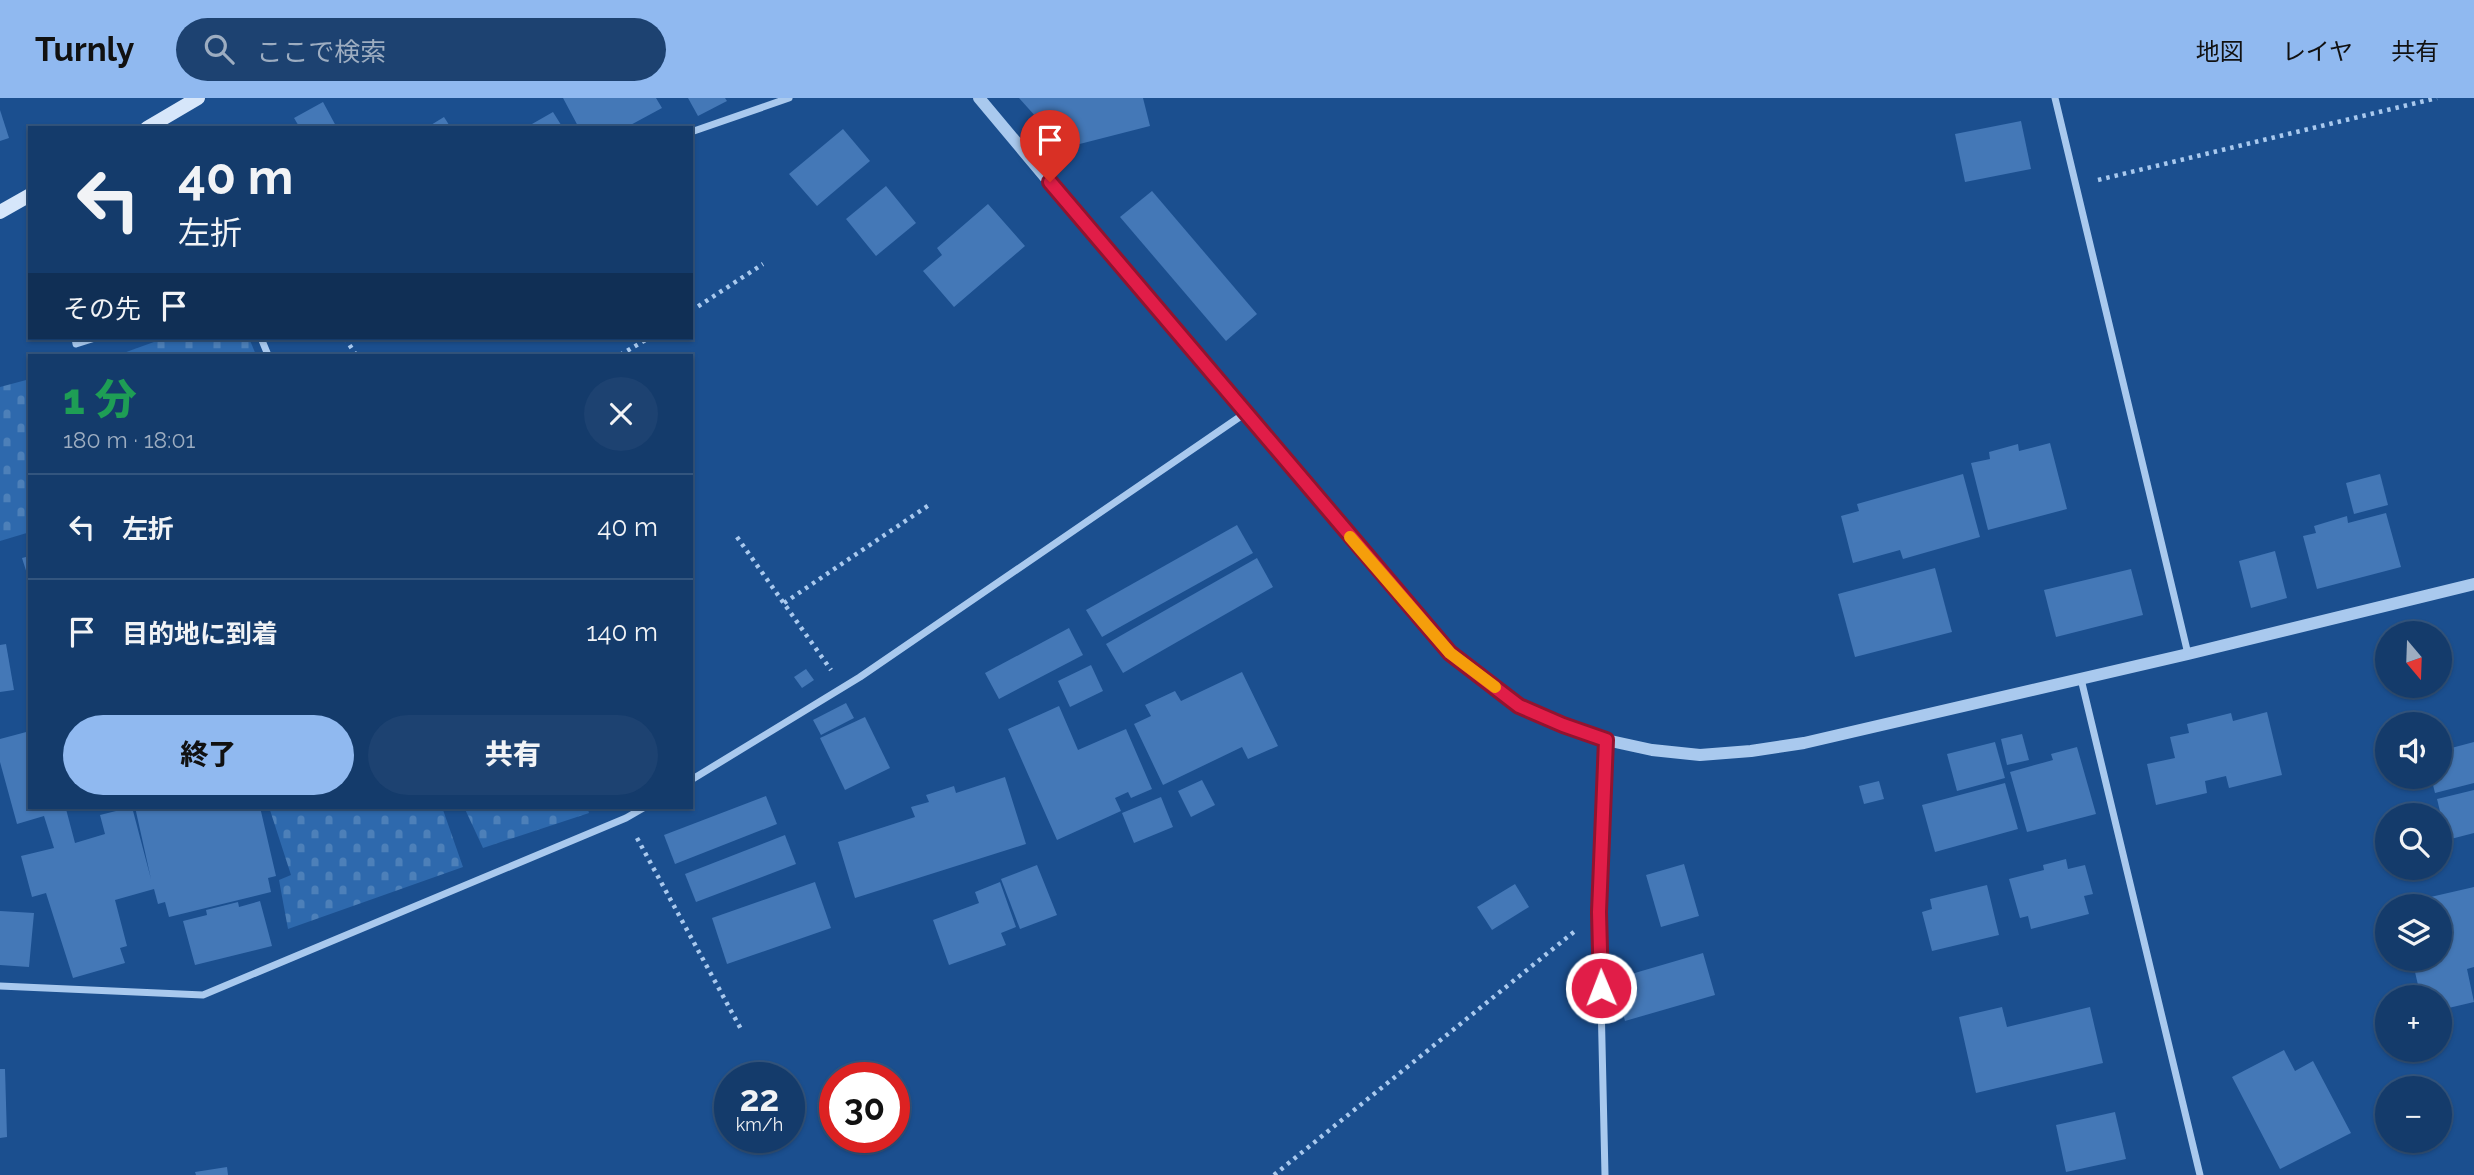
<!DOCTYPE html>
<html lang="ja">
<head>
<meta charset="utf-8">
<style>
  :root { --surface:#143b6b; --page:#1d4271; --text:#f1f3f6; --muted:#9dadc1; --line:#33557e; --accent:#90b9f0 }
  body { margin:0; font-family:Raleway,"Noto Sans JP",sans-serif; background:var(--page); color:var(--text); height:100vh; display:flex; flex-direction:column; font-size:26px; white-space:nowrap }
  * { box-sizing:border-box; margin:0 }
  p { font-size:23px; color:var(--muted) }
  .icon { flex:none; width:38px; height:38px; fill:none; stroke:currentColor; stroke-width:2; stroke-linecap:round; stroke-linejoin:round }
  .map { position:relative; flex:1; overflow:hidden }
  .sheet { position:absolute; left:28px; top:256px; width:665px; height:455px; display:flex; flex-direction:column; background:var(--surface); border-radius:0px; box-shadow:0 2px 5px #0004,0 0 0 2px var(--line) }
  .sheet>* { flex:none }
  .banner { position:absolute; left:28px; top:28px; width:665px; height:214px; border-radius:0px; box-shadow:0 2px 5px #0004,0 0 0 2px var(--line); background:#143b6b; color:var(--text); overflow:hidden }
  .needle { width:46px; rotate:161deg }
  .fabs { position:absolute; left:2375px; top:523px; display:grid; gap:14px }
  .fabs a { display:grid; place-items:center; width:77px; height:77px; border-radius:50%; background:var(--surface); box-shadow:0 2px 5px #0004,0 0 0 2px var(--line); font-size:35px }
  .speed { position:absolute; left:714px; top:964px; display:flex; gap:14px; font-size:35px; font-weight:700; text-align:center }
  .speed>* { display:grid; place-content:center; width:91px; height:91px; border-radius:50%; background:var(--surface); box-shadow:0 2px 5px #0004,0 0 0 2px var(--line); line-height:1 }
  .speed small { font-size:18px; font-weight:400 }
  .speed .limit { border:10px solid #d22; background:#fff; color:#111 }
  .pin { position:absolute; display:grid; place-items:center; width:60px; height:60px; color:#fff; margin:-72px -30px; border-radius:50% 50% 50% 0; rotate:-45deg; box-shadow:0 0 7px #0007 }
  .pin .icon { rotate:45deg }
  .me { position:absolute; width:77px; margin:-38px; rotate:359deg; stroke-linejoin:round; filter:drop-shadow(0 0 5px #0008) }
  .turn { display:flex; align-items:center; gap:24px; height:147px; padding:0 35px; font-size:32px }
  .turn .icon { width:91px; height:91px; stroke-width:2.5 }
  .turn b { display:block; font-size:49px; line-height:60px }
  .then { display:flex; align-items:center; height:66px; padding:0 35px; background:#0003; gap:14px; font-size:26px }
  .round { display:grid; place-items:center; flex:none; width:74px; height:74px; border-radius:37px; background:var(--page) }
  .overview { display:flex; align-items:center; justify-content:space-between; height:119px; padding:0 35px }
  h1 { font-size:42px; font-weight:800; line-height:52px; color:#1e9e55 }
  .action { display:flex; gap:14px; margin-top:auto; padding:14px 35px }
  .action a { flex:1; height:80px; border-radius:42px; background:var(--accent); color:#111; font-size:28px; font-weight:800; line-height:80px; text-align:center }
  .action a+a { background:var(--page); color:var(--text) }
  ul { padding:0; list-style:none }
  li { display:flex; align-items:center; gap:21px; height:105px; padding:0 35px; border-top:2px solid var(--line) }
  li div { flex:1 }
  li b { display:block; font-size:26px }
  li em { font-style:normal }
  header { display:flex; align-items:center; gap:42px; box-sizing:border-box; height:98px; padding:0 35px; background:var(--accent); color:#111 }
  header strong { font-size:33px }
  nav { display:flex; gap:38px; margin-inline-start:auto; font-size:24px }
  .search { width:490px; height:63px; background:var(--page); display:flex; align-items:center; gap:18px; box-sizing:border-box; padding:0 24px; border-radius:38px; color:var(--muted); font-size:26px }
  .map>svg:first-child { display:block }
  .cemetery { fill:url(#cemetery-stones) }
  .building { fill:#4478b7 }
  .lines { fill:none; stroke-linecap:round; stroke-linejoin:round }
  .path { stroke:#a9c9ee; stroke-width:4.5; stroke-dasharray:3.5 5; stroke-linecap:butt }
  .minor { stroke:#a9c9ee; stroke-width:7 }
  .tertiary { stroke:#a9c9ee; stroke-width:12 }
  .secondary { stroke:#d6e6fa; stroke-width:14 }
  .route-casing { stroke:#92132f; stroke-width:18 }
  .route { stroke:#e11d48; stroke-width:12 }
  .slow { stroke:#f59e0b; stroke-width:12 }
</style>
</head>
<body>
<header>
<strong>Turnly</strong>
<div class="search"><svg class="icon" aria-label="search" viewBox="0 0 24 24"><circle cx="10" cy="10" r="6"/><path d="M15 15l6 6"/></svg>ここで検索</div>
<nav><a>地図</a><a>レイヤ</a><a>共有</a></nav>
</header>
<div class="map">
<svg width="2474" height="1077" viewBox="0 0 2474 1077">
  <defs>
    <pattern id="cemetery-stones" width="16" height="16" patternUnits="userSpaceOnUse" patternTransform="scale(1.75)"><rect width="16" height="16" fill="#2e69ad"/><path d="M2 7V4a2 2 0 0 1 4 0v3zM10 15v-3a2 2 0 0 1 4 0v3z" fill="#4d80b9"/></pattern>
  </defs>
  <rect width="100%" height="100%" fill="#1b4f8f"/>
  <!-- cemetery -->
  <g class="cemetery">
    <polygon points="165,240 249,240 256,257 118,257"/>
    <polygon points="30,281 30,434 0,443 0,289"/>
    <polygon points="269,709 442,709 463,769 288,831 279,782 291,777"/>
    <polygon points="464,709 587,709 589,715 483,750"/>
  </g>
  <!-- building -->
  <g class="building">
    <polygon points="563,0 656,0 662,10 625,30 579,30"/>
    <polygon points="688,0 725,0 727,3 698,18"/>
    <polygon points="1019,0 1143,0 1150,28 1064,50"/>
    <polygon points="323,4 337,30 300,30 294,20"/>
    <polygon points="0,12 9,40 0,43"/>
    <polygon points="553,14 563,30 525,30"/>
    <polygon points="444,19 451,30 426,30"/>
    <polygon points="2021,23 2031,71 1965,84 1955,36"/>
    <polygon points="843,31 870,63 817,108 789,76"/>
    <polygon points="886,88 916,125 876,158 846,121"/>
    <polygon points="1152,93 1257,216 1226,243 1120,119"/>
    <polygon points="988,106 1025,148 954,209 923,173 942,157 937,150"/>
    <polygon points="2050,345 2067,411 1988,432 1971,365 1990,361 1989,354 2018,346 2019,353"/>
    <polygon points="1963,376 1980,439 1903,461 1900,452 1853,465 1841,418 1859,413 1857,406"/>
    <polygon points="2380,376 2388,407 2354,416 2346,385"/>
    <polygon points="2386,415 2401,469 2317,491 2303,438 2316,435 2314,428 2347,418 2348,425"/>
    <polygon points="1237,427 1253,455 1102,539 1086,512"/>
    <polygon points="2275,453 2287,500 2251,510 2239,463"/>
    <polygon points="30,458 30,482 29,482 22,460"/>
    <polygon points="1257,460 1273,489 1123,575 1106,546"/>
    <polygon points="1935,470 1952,534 1855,559 1838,496"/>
    <polygon points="2131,471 2143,517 2056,539 2044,492"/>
    <polygon points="1069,530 1083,557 999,601 985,575"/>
    <polygon points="6,546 14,592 0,594 0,547"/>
    <polygon points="1091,567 1103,593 1070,609 1058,583"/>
    <polygon points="806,571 814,582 802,590 794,579"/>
    <polygon points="1242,574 1278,648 1248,661 1242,649 1163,687 1134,626 1151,618 1145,607 1175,593 1181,603"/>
    <polygon points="846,605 854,620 821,637 813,622"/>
    <polygon points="1059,608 1078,652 1126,631 1152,691 1131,700 1128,694 1115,700 1121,713 1057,742 1008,631"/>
    <polygon points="2267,614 2282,677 2229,690 2226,678 2205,683 2207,695 2156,707 2147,666 2175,660 2170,639 2189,635 2187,626 2231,615 2233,623"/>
    <polygon points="865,619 890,670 845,692 820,640"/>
    <polygon points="30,633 30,709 72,709 66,711 75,745 105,736 100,717 132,709 151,781 135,709 260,709 276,778 268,780 271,794 169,819 165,804 158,806 154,791 115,802 127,848 120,850 125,865 73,880 46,795 32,799 21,758 54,750 44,718 17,726 0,664 0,641"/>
    <polygon points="2022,636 2029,662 2007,667 2001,641"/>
    <polygon points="1995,644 2005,680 1957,693 1947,656"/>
    <polygon points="2474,644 2474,685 2435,695 2431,679 2440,679 2440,653"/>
    <polygon points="2077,649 2096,716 2027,734 2010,674 2053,662 2051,656"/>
    <polygon points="1005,679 1026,746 855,800 838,744 915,719 911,709 929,704 926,697 954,688 956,695"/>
    <polygon points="1202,682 1215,707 1191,719 1178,693"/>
    <polygon points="1879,683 1884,701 1864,706 1859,688"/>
    <polygon points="2005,685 2018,731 1935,754 1922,707"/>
    <polygon points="2474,692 2474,735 2447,742 2437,701"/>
    <polygon points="766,698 777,726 675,766 664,737"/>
    <polygon points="1161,699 1173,729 1134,745 1122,715"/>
    <polygon points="785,737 796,766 696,804 685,776"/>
    <polygon points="2066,761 2068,771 2085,767 2093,796 2084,798 2089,816 2031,831 2028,818 2020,820 2009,781 2044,772 2043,767"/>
    <polygon points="1684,766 1699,818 1661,829 1646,777"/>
    <polygon points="1037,767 1057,817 1020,831 1001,781"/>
    <polygon points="815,784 831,830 727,866 712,820"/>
    <polygon points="1000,784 1016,829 1001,835 1006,847 949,867 933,822 979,805 975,794"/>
    <polygon points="1515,786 1529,809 1492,832 1477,809"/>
    <polygon points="1987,787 1999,837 1932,853 1922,814 1932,811 1930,801"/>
    <polygon points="2474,789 2474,869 2467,871 2474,904 2440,912 2440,900 2421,900 2412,861 2440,861 2440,808 2401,808 2400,806"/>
    <polygon points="260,803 272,848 195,867 183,823 207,817 206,812 238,804 239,809"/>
    <polygon points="0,813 34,815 29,869 0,867"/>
    <polygon points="1703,855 1715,897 1625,923 1619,901 1634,898 1628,877"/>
    <polygon points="2002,909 2007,929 2090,909 2103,965 1976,995 1959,919"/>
    <polygon points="2284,952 2295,973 2313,963 2351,1035 2280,1071 2232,979"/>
    <polygon points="0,971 5,971 7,1039 0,1040"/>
    <polygon points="2115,1014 2126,1061 2066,1074 2056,1027"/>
    <polygon points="227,1069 228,1077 196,1077 195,1074"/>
  </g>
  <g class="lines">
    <!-- path -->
    <g class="path">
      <polyline points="2098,82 2437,0"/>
      <polyline points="691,213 763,166"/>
      <polyline points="345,240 356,257"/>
      <polyline points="620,257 649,240"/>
      <polyline points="737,439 831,572"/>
      <polyline points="784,505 929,407"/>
      <polyline points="637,740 742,933"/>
      <polyline points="1274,1077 1575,833"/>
    </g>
    <!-- minor -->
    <g class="minor">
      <polyline points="2055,0 2188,556"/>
      <polyline points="691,34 789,0"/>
      <polyline points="75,240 76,246 95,240"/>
      <polyline points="261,240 268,257"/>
      <polyline points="2081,581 2200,1077"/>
      <polyline points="691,682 860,579 1244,316"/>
      <polyline points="0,888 203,897 626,720 645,709"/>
      <polyline points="1605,1077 1599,814 1606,642"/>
    </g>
    <!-- tertiary -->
    <polyline class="tertiary" points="979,0 1244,316 1450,556 1519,608 1563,627 1606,642 1652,652 1700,657 1751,653 1804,645 2188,556 2474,486"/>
    <!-- secondary -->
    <g class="secondary">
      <polyline points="147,30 198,0"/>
      <polyline points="0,114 30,97"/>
    </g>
  </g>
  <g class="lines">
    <defs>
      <polyline id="route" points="1050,84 1450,555 1519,608 1563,627 1606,642 1599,814 1601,890"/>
    </defs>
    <!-- route casing -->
    <use href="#route" class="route-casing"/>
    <!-- route -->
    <use href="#route" class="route"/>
    <!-- slow -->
    <polyline class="slow" points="1350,439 1450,555 1495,589"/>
  </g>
</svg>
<div class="fabs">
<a><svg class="needle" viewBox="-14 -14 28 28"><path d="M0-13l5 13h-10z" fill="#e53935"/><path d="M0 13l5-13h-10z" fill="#9dadc1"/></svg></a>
<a><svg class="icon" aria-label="sound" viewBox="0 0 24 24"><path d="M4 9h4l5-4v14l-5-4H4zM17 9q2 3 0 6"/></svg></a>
<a><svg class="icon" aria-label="search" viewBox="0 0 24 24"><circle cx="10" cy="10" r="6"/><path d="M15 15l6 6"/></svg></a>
<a><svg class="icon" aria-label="layers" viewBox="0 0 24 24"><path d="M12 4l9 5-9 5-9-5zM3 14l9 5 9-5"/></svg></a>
<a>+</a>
<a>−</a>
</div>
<div class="speed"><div>22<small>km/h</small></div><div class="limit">30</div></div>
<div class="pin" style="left:1050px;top:84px;background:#d93025"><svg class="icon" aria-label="arrive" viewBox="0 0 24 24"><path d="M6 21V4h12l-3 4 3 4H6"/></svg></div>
<svg class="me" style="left:1601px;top:890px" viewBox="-20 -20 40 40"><circle r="17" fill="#e11d48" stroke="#fff" stroke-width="3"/><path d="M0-11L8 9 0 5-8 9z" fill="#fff"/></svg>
<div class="banner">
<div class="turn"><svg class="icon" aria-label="left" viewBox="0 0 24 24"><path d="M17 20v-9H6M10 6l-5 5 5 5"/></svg><div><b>40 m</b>左折</div></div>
<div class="then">その先<svg class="icon" aria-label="arrive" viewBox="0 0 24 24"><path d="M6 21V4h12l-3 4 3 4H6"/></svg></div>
</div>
<section class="sheet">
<div class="overview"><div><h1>1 分</h1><p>180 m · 18:01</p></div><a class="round"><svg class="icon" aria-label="close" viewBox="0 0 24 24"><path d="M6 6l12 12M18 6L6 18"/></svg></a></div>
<ul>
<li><svg class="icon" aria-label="left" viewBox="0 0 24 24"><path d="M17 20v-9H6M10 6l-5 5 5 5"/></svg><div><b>左折</b></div><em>40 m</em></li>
<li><svg class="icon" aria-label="arrive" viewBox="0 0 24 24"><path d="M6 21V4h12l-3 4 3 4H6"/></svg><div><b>目的地に到着</b></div><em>140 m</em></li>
</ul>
<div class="action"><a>終了</a><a>共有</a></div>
</section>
</div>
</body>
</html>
